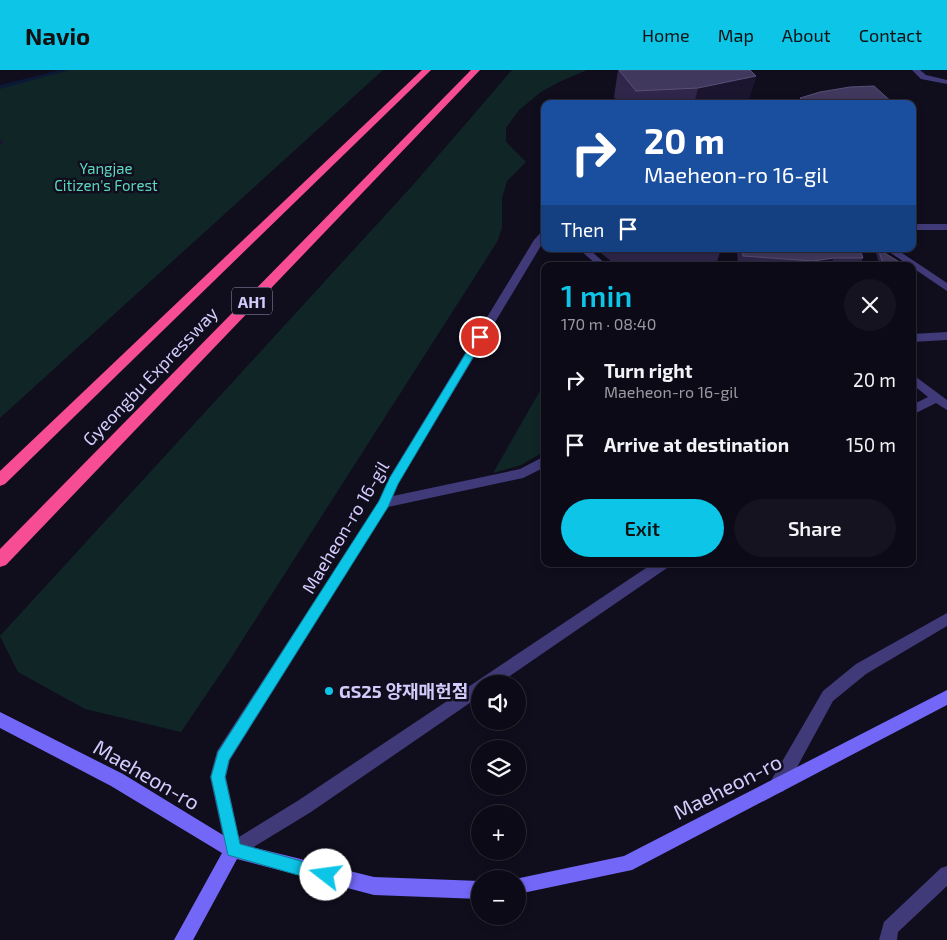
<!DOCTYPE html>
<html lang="en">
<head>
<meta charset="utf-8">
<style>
  :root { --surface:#0c0a16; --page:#15131f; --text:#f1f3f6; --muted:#9a9aa1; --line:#2c2b35; --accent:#0cc5e7 }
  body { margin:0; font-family:"Exo 2","Noto Sans KR",sans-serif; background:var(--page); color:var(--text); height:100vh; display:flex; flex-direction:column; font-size:19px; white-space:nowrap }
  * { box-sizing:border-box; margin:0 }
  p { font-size:16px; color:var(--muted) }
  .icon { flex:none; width:28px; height:28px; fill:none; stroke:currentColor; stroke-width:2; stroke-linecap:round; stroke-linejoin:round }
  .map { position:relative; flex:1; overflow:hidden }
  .panel { position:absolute; left:541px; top:192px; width:375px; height:305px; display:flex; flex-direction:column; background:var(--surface); border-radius:10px; box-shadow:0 2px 8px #0003,0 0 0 1px var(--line) }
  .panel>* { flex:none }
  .guide { position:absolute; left:541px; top:30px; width:375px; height:152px; border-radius:10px; box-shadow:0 2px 8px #0003,0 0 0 1px var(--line); background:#1a4fa0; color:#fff; overflow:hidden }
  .tools { position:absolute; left:471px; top:605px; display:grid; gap:10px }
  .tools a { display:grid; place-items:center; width:55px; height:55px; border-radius:50%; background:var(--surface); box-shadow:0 2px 8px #0003,0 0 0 1px var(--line); font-size:25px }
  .pin { position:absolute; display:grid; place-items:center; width:42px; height:42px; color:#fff; margin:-21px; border:2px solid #fff; border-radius:50%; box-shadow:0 1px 5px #0007 }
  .me { position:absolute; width:55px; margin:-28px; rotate:285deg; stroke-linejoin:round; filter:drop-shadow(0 0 4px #0008) }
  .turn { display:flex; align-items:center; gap:18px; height:105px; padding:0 20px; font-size:22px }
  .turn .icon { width:65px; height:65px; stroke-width:2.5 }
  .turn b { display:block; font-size:35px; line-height:42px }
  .then { display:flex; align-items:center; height:48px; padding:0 20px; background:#0003; gap:10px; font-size:19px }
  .round { display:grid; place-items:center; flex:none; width:52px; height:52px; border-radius:26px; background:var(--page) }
  .headline { display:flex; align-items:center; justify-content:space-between; height:85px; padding:0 20px }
  h1 { font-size:30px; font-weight:600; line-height:38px; color:var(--accent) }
  .action { display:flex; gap:10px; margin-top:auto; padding:10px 20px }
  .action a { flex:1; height:58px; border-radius:30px; background:var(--accent); color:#111; font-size:20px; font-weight:600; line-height:58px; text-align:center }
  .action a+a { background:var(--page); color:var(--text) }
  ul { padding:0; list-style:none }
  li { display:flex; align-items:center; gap:15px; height:65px; padding:0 20px }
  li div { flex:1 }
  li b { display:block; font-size:19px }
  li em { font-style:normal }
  header { display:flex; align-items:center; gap:30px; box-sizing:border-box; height:70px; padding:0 25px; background:var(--accent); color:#111 }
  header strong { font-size:24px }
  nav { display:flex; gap:28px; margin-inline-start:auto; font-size:18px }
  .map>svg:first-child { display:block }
  .green { fill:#102626 }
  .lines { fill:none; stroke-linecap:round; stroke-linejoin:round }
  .stream { fill:#0b1937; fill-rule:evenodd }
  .lane { fill:#403a79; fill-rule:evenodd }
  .street { fill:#403a79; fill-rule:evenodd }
  .secondary { fill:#7367f7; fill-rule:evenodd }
  .highway { fill:#f64d94; fill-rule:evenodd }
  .wall { fill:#2f264a }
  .shaded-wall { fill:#1b1530 }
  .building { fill:#41385d; stroke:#584f76 }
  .route { fill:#0cc5e7; stroke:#088096 }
  .poi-dot { fill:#0cc5e7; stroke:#100d1d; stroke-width:2 }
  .labels { text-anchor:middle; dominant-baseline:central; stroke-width:5; stroke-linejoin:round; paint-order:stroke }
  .far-park-label { font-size:15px; fill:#5cd7bf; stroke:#100d1d }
  .shield { fill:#100d1d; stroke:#9892b9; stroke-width:1 }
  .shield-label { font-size:16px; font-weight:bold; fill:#d3cbfc }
  .street-label { font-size:18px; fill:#d3cbfc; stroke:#100d1d }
  .poi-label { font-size:18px; font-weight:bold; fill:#d3cbfc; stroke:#100d1d; text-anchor:start }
  .near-street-label { font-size:21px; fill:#d3cbfc; stroke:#100d1d }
</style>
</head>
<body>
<header>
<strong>Navio</strong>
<nav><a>Home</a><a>Map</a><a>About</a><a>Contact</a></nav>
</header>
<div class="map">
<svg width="947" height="870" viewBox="0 0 947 870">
  <rect width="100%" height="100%" fill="#100d1d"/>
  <!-- green -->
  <g class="green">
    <polygon points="69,0 383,0 0,348 0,18"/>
    <polygon points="512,0 587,0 559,12 541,22 519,40 506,58 506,72 526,92 507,111 502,128 502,158 497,172 229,591 181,662 85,639 18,602 0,566 413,115"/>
    <polygon points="545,312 545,381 521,395 493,403"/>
  </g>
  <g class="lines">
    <!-- stream -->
    <polygon class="stream" points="60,0 69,0 0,19 0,15"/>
    <!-- lane -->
    <g class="lane">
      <polygon points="912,0 920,0 926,5 947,10 947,14 921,9"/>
      <polygon points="947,543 947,556 866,604 833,631 784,721 778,723 772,721 770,715 772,709 823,621 856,594"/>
      <polygon points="947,796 947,816 898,862 897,870 879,870 884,852 941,798"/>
    </g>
    <!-- street -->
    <g class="street">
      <rect x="912" y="154" width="35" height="6"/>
      <polygon points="545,160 545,169 398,414 393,426 520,399 545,386 545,397 523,408 388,437 230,690 226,707 239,767 299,730 652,494 668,494 667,498 498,614 480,614 480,626 311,742 239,786 233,788 227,786 210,707 217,681 379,431 389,408 534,170 542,161"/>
      <polygon points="579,179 589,179 608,196 598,196"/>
      <polygon points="885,179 896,179 947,213 947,221"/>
      <polygon points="947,262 947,270 912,272 912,264"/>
      <polygon points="912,304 947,330 947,340 936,333 912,345 912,335 928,327 912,314"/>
    </g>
    <!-- secondary -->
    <g class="secondary">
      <polygon points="947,620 947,635 632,800 518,824 518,809 515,809 624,786"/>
      <polygon points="0,642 123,704 236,773 374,807 480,811 480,829 374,825 237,789 193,870 174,870 222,783 111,716 0,658"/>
    </g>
    <!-- highway -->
    <g class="highway">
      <polygon points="422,0 431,0 5,414 0,416 0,401"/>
      <polygon points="471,0 480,0 6,495 0,497 0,479"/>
    </g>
  </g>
  <!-- wall -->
  <g class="wall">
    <polygon points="618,0 750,0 756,6 747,34 619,34 614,27"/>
    <polygon points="800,28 894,34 798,34"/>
    <polygon points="596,179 721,179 716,195 612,192"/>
    <polygon points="737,179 860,179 863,188 859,196 738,196"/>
    <polygon points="878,179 906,196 880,196 876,183"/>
  </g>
  <!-- shaded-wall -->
  <g class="shaded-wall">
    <polygon points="756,6 747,34 694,34 698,18"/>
    <polygon points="0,69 1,69 3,73 0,75"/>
    <polygon points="834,188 830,196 811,196 813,191"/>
  </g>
  <!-- building -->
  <g class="building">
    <polygon points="619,0 750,0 756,6 698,18 636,21"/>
    <polygon points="874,16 894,34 806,34 800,28 820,22 850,17"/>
    <polygon points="742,179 860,179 863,188 834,188 813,191 743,186"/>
    <polygon points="878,179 906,196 884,196"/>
  </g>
  <!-- route -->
  <polygon class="route" points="480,264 485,267 398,414 388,437 229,690 225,707 240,774 326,798 332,800 334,805 332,811 326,813 228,785 211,707 218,682 379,431 389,409 477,265"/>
  <!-- markers -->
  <circle class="poi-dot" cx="329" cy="621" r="5"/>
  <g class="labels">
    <!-- far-park labels -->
    <g class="far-park-label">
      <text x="106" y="98">Yangjae<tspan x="106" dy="17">Citizen's Forest</tspan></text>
    </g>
    <!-- shield labels -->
    <rect class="shield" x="232" y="217.5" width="40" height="27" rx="4"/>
    <g class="shield-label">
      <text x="252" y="231">AH1</text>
    </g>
    <!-- street labels -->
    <g class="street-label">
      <text transform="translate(150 306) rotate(-46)">Gyeongbu Expressway</text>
      <text transform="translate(345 457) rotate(-59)">Maeheon-ro 16-gil</text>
    </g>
    <!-- poi labels -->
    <g class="poi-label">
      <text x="339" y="621">GS25 양재매헌점</text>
    </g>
    <!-- near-street labels -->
    <g class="near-street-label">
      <text transform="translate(147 704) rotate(30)">Maeheon-ro</text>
      <text transform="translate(727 716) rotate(-27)">Maeheon-ro</text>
    </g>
  </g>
</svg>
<div class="tools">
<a><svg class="icon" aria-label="sound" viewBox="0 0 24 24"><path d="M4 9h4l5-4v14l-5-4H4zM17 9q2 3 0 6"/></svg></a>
<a><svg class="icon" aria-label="layers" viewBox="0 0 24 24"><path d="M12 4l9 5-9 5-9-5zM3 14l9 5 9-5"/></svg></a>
<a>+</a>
<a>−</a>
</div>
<div class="pin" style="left:480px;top:267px;background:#d93025"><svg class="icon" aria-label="arrive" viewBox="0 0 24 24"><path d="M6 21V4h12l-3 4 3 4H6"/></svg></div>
<svg class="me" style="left:326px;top:805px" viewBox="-20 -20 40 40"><circle r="19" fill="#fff"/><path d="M0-13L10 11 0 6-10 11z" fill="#0cc5e7"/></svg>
<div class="guide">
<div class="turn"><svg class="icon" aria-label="right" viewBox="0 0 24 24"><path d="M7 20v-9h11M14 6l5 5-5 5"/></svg><div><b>20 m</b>Maeheon-ro 16-gil</div></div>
<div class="then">Then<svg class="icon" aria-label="arrive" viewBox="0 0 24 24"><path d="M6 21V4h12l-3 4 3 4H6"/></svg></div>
</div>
<section class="panel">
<div class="headline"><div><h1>1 min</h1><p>170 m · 08:40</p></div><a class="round"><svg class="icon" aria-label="close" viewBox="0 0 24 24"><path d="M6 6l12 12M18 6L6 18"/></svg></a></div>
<ul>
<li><svg class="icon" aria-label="right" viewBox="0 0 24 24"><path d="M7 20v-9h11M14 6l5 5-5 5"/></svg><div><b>Turn right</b><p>Maeheon-ro 16-gil</p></div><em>20 m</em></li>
<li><svg class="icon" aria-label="arrive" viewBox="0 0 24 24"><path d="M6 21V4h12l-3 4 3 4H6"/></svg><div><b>Arrive at destination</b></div><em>150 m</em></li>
</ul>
<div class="action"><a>Exit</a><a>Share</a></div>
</section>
</div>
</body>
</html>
